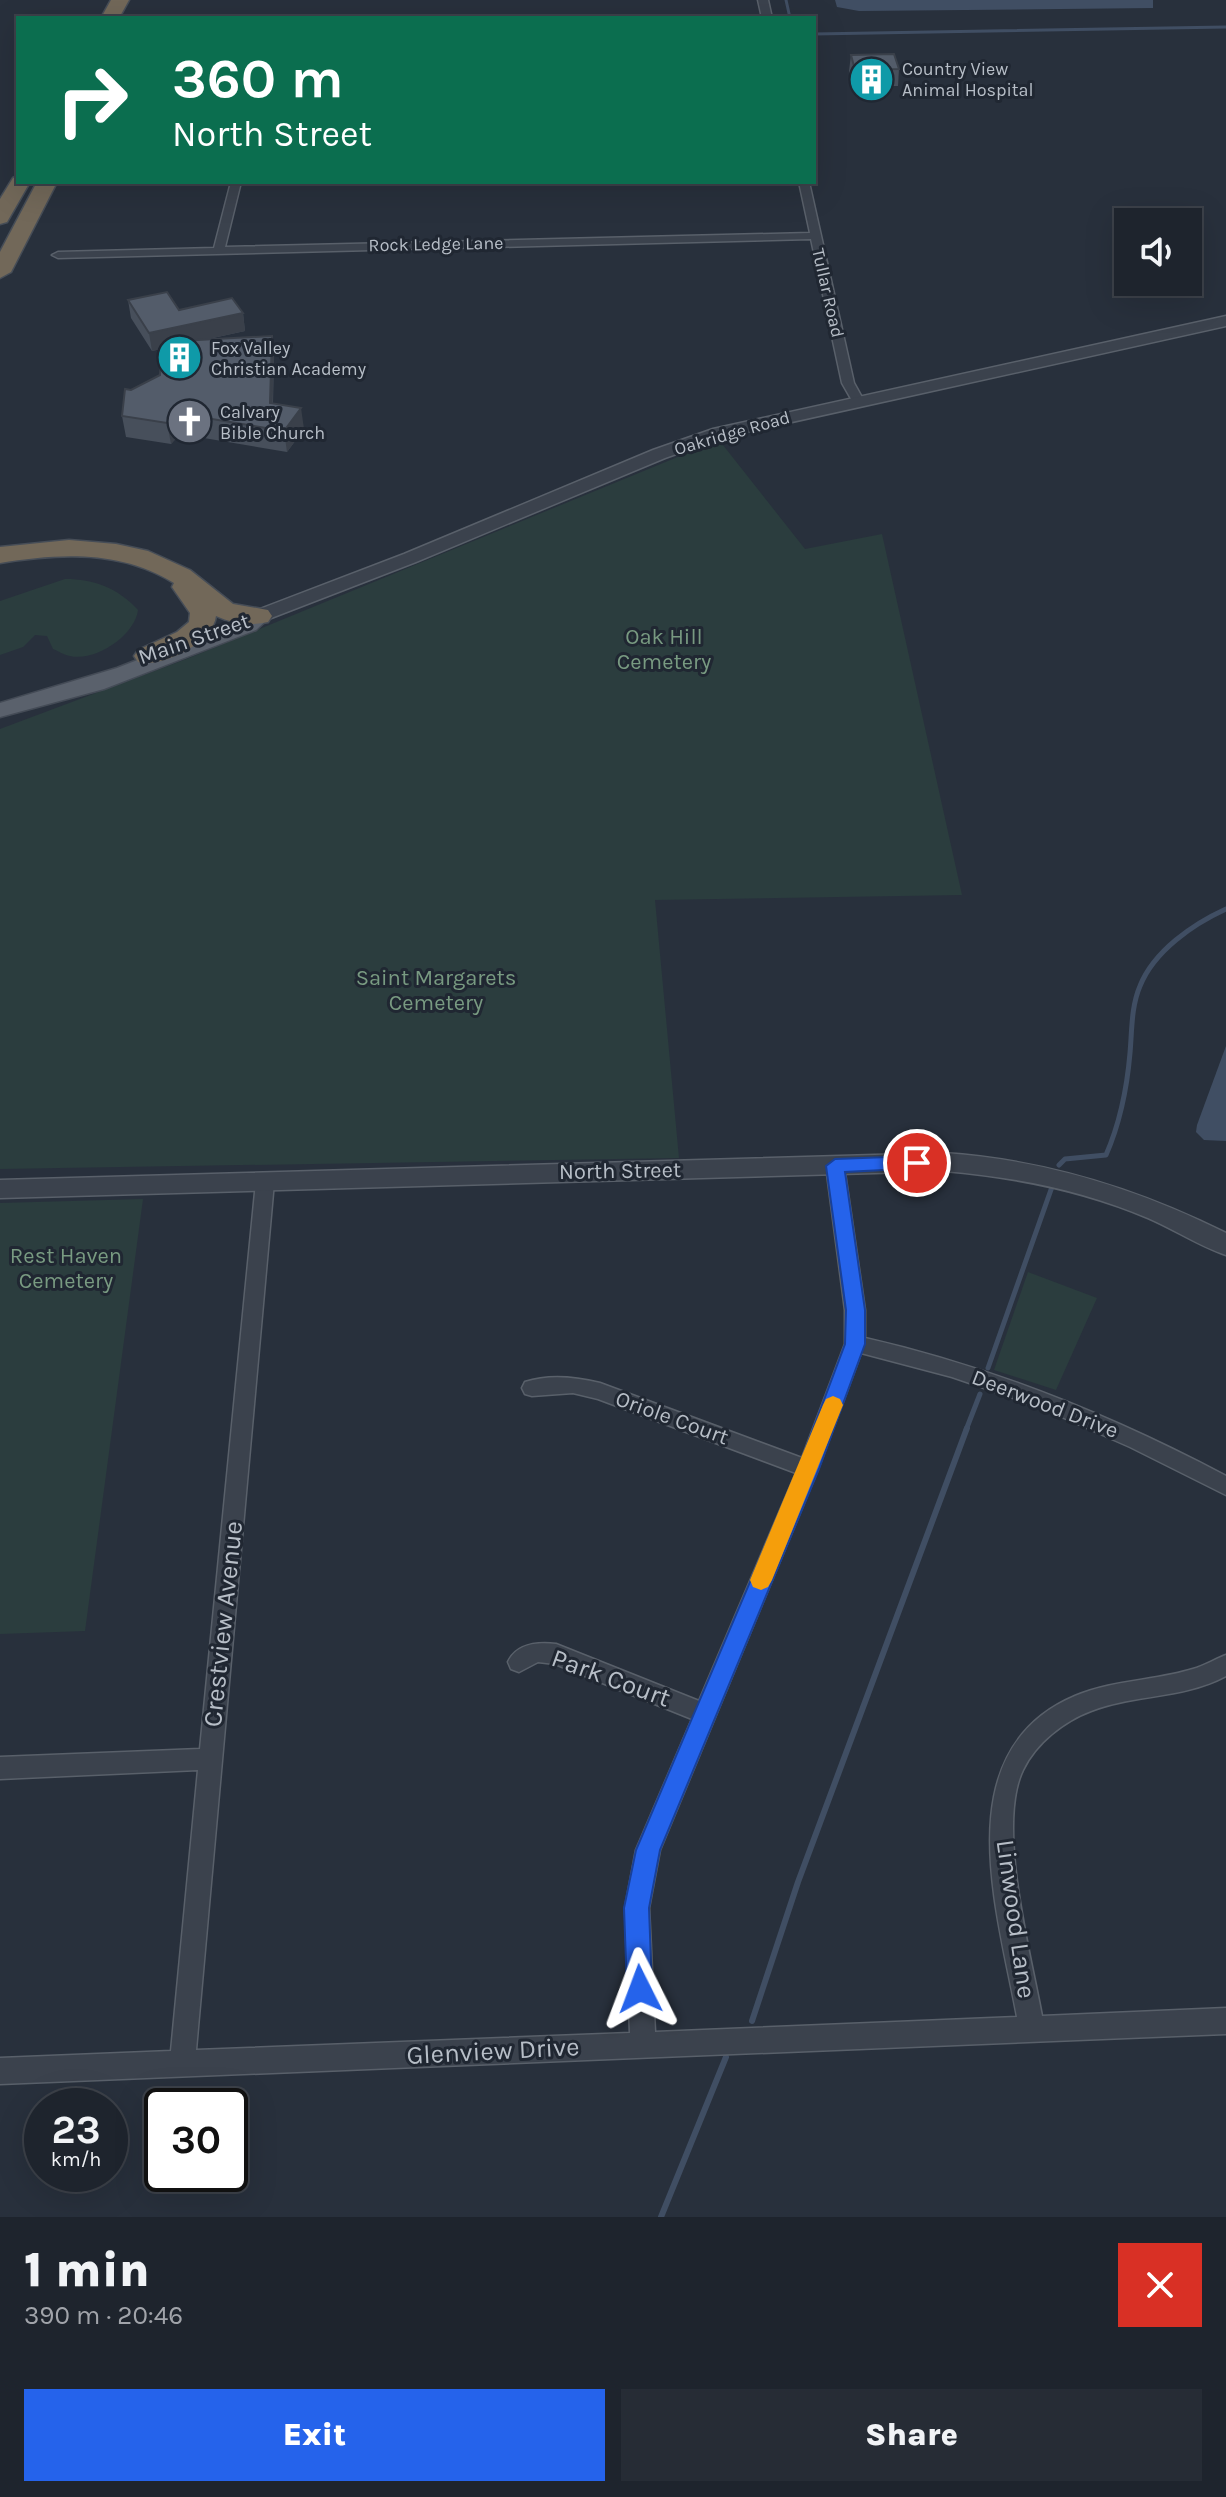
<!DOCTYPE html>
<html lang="en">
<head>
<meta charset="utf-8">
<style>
  :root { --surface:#1e242d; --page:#262c35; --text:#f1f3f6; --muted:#a1a4aa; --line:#3c4149; --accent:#2563eb }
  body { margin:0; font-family:Karla,sans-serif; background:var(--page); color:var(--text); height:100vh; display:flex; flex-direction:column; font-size:30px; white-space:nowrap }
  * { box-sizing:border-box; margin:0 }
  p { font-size:26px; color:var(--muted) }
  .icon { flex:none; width:44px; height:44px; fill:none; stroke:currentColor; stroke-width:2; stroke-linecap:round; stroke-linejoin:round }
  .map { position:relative; height:2217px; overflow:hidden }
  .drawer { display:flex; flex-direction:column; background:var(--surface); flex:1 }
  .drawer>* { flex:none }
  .hud { position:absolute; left:16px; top:16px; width:800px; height:168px; border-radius:0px; box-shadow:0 8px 32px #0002,0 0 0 2px var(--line); background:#0b6e4f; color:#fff; overflow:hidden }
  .controls { position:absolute; left:1114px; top:208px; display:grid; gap:16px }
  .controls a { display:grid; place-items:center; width:88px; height:88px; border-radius:0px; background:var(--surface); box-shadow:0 8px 32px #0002,0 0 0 2px var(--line); font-size:40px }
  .speed { position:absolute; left:24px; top:2088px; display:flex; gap:16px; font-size:40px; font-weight:700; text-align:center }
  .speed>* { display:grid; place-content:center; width:104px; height:104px; border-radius:50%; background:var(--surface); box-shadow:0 8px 32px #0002,0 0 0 2px var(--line); line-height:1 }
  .speed small { font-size:20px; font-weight:400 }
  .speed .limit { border:4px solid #111; border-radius:12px; background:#fff; color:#111 }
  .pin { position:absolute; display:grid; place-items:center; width:68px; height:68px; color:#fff; margin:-34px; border:4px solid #fff; border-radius:50%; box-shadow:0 2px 8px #0007 }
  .me { position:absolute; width:88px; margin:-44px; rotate:357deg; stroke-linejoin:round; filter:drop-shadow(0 0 6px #0008) }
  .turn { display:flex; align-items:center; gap:28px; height:168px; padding:0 24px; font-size:36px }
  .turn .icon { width:104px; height:104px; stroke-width:2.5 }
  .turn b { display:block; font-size:56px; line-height:68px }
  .round { display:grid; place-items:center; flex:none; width:84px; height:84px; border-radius:0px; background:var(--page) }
  .overview { display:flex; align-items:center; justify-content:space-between; height:136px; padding:0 24px }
  h1 { font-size:48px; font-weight:800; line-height:60px }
  .primary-button { display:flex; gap:16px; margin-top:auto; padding:16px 24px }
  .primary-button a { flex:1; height:92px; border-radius:0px; background:var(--accent); color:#fff; font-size:32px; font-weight:800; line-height:92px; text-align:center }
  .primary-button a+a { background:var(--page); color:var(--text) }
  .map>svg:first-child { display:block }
  .green { fill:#2b3d3e }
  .water { fill:#404e63 }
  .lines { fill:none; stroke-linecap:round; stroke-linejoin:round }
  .stream-far2 { stroke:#404e63; stroke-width:3 }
  .stream-far1 { stroke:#404e63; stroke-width:5 }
  .stream { stroke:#404e63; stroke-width:6 }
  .minor-casing { stroke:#59606a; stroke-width:3 }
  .tertiary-casing { stroke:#59606a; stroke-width:3 }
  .primary-casing { stroke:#444b56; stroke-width:3 }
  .motorway-casing { stroke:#464d57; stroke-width:3 }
  .minor { fill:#3b424d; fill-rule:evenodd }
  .tertiary { fill:#3b424d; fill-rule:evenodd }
  .primary { fill:#5a616c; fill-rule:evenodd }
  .motorway { fill:#726859; fill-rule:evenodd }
  .wall { fill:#474f5b }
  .shaded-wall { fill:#3a404a }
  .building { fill:#535c6a; stroke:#3a404a; stroke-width:2 }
  .route { fill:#2563eb; stroke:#184099; stroke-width:2 }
  .slow { fill:#f59e0b }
  .labels { text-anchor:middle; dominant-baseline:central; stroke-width:6; stroke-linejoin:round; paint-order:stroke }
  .far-poi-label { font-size:18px; fill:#b7bec7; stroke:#202732; text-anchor:start }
  .far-street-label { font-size:18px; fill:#b7bec7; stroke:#202732 }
  .park-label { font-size:22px; fill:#789a81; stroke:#202732 }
  .street-label { font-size:22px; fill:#b7bec7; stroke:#202732 }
  .near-street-label { font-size:26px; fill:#b7bec7; stroke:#202732 }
</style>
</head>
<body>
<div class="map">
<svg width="1226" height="2217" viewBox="0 0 1226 2217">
  <rect width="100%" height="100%" fill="#28303c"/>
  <!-- green -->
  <g class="green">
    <polygon points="719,440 805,549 882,534 962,895 655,900 679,1158 0,1169 0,729 189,658"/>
    <path d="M65,579c29,0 53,9 73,31 -3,25 -42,52 -68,46 -6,-1 -12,-5 -17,-7l-6,-13 -12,-1 -12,12 -23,8v-54z"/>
    <polygon points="143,1199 85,1631 0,1634 0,1203"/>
    <polygon points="1028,1272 1097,1298 1056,1390 994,1370"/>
  </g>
  <!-- water -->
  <g class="water">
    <polygon points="835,0 1153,0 1153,8 859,11 837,7"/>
    <polygon points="1226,1046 1226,1141 1204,1140 1196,1132 1197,1125"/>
  </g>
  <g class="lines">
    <!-- stream-far2 -->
    <g class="stream-far2">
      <polyline points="786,0 790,18"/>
      <polyline points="814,34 1226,27"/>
    </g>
    <!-- stream-far1 -->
    <g class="stream-far1">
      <path d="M1059,1165l6,-6 41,-4c14,-32 21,-67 24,-102 2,-22 1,-46 10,-67 14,-35 53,-62 86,-77"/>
      <polyline points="988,1368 1053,1184"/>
      <polyline points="966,1430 980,1394"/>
    </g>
    <!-- stream -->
    <g class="stream">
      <polyline points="752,2021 798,1882 967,1428"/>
      <polyline points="661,2217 726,2057"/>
    </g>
    <defs>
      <g id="minor">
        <polygon points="758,0 768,0 772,18 762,18"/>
        <polygon points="231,182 241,182 225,247 810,233 799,182 809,182 854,383 864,401 854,404 842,383 811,239 58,258 52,255 58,252 214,248"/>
        <path d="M835,1159l7,2 2,5 21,144v28c127,29 246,77 361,138v19l-96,-48 -91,-40 -87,-30 -91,-24 -43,116 -158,381 -11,58 6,124 362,-15c-19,-105 -72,-266 58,-321 38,-16 79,-15 118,-27 11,-3 22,-10 33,-14v21c-43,23 -91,18 -135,35 -27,10 -55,32 -68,59 -27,56 8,185 19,246l184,-8v26l-1226,50v-26l171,-7 27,-281 -198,9v-22l200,-8 56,-567 2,-5h14l2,5 -78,868 434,-17 -5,-125 11,-58 56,-131 -137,-55 -17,-2 -19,10 -8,-3 -3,-7c9,-19 30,-20 48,-18l143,57 97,-228 -198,-74 -25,-6 -41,3 -7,-2 -3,-6 3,-6c24,-8 51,-5 75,1l202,75 43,-114v-34l-19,-144 2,-5z"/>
      </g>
      <g id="tertiary">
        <polygon points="1226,316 1226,326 724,437 665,458 416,562 266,620 259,622 250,616 252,612 404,554 653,450 713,429"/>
        <path d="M944,1153c101,7 192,35 282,80v22c-27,-9 -52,-26 -78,-37 -66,-28 -133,-41 -204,-47l-944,27v-18z"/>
      </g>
      <polygon id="primary" points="259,609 267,611 271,616 256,630 104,689 0,717 0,703 117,668 240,620"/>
      <g id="motorway">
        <polygon points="111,0 129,0 119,18 101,18"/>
        <polygon points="18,176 18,182 30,182 7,222 0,224 0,199 13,178"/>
        <polygon points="37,182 57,182 11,272 0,278 0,252"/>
        <path d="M69,540l47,4 32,7 42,19 43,34 35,6 4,6 -4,6c-17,4 -35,2 -52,-6 -3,27 -54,52 -78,46l-4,-6 4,-6 39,-18 12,-10 1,-9 -18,-26 2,-4c-53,-33 -114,-30 -174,-20v-16z"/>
      </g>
    </defs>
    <!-- minor casing -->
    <use href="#minor" class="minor-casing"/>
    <!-- tertiary casing -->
    <use href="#tertiary" class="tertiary-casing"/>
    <!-- primary casing -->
    <use href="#primary" class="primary-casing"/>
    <!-- motorway casing -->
    <use href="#motorway" class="motorway-casing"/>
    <!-- minor -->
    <use href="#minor" class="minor"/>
    <!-- tertiary -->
    <use href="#tertiary" class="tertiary"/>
    <!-- primary -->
    <use href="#primary" class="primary"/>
    <!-- motorway -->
    <use href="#motorway" class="motorway"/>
  </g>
  <!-- wall -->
  <g class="wall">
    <polygon points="851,55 899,69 898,86 853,86 849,71"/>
    <polygon points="128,300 179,310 243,313 245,331 204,340 274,356 273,404 304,429 287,452 180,434 171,444 126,437 122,416 131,390 160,375 161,349 152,351 131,318"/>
  </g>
  <!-- shaded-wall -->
  <g class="shaded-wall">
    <polygon points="243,313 245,331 152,351 149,333"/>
    <polygon points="272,336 274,356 272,424 270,403"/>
    <polygon points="301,408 304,429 287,452 284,431"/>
    <polygon points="176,413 180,434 171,444 167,423"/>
  </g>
  <!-- building -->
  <g class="building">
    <polygon points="894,54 899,69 855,70 851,55"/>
    <polygon points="167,292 179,310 232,298 243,313 149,333 128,300"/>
    <polygon points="272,336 270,403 301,408 284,431 176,413 167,423 122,416 125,389 131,390 160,375 162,342"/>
  </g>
  <!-- route -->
  <polygon class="route" points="917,1156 926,1163 923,1168 845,1172 865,1310 865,1344 819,1469 660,1850 649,1908 652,1989 649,1998 640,2002 631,1998 627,1989 624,1908 636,1850 798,1469 845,1344 846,1310 826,1166 835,1159"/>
  <!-- slow -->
  <polygon class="slow" points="833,1396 840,1399 843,1405 772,1580 768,1587 761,1590 753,1587 750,1580 823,1405 826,1399"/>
  <!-- icons -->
  <defs>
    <symbol id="building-disc" viewBox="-11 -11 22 22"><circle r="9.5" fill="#0f9aa8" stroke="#202732"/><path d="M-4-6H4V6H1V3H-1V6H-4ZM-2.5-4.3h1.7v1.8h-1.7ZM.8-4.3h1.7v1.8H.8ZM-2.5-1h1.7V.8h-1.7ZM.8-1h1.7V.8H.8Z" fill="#fff"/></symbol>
    <symbol id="church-disc" viewBox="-11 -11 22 22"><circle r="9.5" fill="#6b7280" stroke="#202732"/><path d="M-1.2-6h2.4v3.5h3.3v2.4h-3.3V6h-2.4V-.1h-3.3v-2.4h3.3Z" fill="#fff"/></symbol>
  </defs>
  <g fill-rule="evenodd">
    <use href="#building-disc" x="846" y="54" width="51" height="51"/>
    <use href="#building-disc" x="154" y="332" width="51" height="51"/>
    <use href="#church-disc" x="164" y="396" width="51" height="51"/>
  </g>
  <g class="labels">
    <!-- far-poi labels -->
    <g class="far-poi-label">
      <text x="902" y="69">Country View<tspan x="902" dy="21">Animal Hospital</tspan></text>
      <text x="211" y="348">Fox Valley<tspan x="211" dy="21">Christian Academy</tspan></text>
      <text x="220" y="412">Calvary<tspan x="220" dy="21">Bible Church</tspan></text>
    </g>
    <!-- far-street labels -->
    <g class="far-street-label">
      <text transform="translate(436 244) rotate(-1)">Rock Ledge Lane</text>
      <text transform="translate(828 293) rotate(77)">Tullar Road</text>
      <text transform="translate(732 433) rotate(-16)">Oakridge Road</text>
    </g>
    <!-- park labels -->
    <g class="park-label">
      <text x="664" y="637">Oak Hill<tspan x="664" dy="25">Cemetery</tspan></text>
      <text x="436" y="978">Saint Margarets<tspan x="436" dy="25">Cemetery</tspan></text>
      <text x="66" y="1256">Rest Haven<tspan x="66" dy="25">Cemetery</tspan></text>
    </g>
    <!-- street labels -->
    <g class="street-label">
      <text transform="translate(194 639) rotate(-19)">Main Street</text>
      <text transform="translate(620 1171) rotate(-1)">North Street</text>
      <text transform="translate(1045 1404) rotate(21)">Deerwood Drive</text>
      <text transform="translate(672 1418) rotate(20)">Oriole Court</text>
    </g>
    <!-- near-street labels -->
    <g class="near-street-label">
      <text transform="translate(223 1624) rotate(-84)">Crestview Avenue</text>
      <text transform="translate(611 1678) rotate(20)">Park Court</text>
      <text transform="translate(1016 1919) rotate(82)">Linwood Lane</text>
      <text transform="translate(493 2051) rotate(-3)">Glenview Drive</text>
    </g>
  </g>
</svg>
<div class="controls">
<a><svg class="icon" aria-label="sound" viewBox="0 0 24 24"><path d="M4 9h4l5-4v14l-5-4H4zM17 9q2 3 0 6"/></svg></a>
</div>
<div class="speed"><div>23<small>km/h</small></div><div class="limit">30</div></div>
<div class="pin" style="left:917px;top:1163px;background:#d93025"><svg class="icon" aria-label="arrive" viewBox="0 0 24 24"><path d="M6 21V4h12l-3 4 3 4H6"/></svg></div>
<svg class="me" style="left:640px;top:1989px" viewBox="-20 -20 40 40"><path d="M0-17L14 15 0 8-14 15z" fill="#2563eb" stroke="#fff" stroke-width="4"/></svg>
<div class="hud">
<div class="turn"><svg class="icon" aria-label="right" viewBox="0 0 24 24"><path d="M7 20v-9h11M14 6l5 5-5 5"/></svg><div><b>360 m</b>North Street</div></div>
</div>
</div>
<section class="drawer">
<div class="overview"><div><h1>1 min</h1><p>390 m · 20:46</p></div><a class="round" style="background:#d93025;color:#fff"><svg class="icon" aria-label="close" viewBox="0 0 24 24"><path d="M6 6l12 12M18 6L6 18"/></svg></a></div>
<div class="primary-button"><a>Exit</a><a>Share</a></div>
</section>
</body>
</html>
